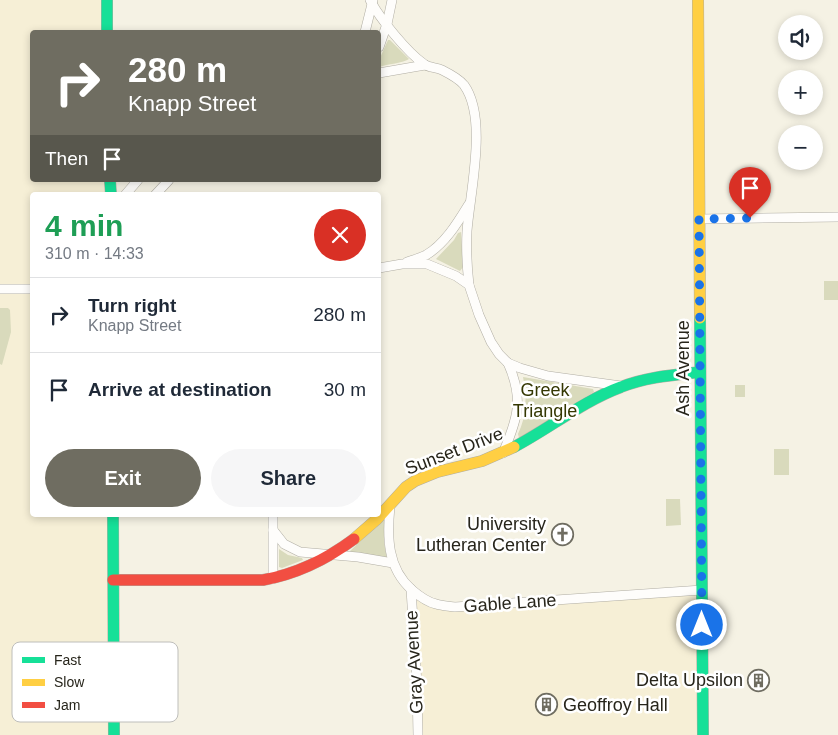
<!DOCTYPE html>
<html lang="en">
<head>
<meta charset="utf-8">
<style>
  :root { --surface:#fff; --page:#f6f6f7; --text:#1f2937; --muted:#747a83; --line:#e0e1e3; --accent:#6f6d61 }
  body { margin:0; font-family:Helvetica,sans-serif; background:var(--page); color:var(--text); height:100vh; display:flex; flex-direction:column; font-size:19px; white-space:nowrap }
  * { box-sizing:border-box; margin:0 }
  p { font-size:16px; color:var(--muted) }
  .icon { flex:none; width:28px; height:28px; fill:none; stroke:currentColor; stroke-width:2; stroke-linecap:round; stroke-linejoin:round }
  .map { position:relative; flex:1; overflow:hidden }
  .drawer { position:absolute; left:30px; top:192px; width:351px; height:325px; display:flex; flex-direction:column; background:var(--surface); border-radius:5px; box-shadow:0 2px 8px #0003 }
  .drawer>* { flex:none }
  .guide { position:absolute; left:30px; top:30px; width:351px; height:152px; border-radius:5px; box-shadow:0 2px 8px #0003; background:#6f6d61; color:#fff; overflow:hidden }
  .fabs { position:absolute; left:778px; top:15px; display:grid; gap:10px }
  .fabs a { display:grid; place-items:center; width:45px; height:45px; border-radius:50%; background:var(--surface); box-shadow:0 2px 8px #0003; font-size:25px }
  .pin { position:absolute; display:grid; place-items:center; width:42px; height:42px; color:#fff; margin:-51px -21px; border-radius:50% 50% 50% 0; rotate:-45deg; box-shadow:0 0 5px #0007 }
  .pin .icon { rotate:45deg }
  .me { position:absolute; width:55px; margin:-28px; rotate:0deg; stroke-linejoin:round; filter:drop-shadow(0 0 4px #0008) }
  .turn { display:flex; align-items:center; gap:18px; height:105px; padding:0 15px; font-size:22px }
  .turn .icon { width:65px; height:65px; stroke-width:2.5 }
  .turn b { display:block; font-size:35px; line-height:42px }
  .then { display:flex; align-items:center; height:48px; padding:0 15px; background:#0003; gap:10px; font-size:19px }
  .round { display:grid; place-items:center; flex:none; width:52px; height:52px; border-radius:26px; background:var(--page) }
  .head { display:flex; align-items:center; justify-content:space-between; height:85px; padding:0 15px }
  h1 { font-size:30px; font-weight:600; line-height:38px; color:#1e9e55 }
  .primary-button { display:flex; gap:10px; margin-top:auto; padding:10px 15px }
  .primary-button a { flex:1; height:58px; border-radius:30px; background:var(--accent); color:#fff; font-size:20px; font-weight:600; line-height:58px; text-align:center }
  .primary-button a+a { background:var(--page); color:var(--text) }
  ul { padding:0; list-style:none }
  li { display:flex; align-items:center; gap:15px; height:75px; padding:0 15px; border-top:1px solid var(--line) }
  li div { flex:1 }
  li b { display:block; font-size:19px }
  li em { font-style:normal }
  .map>svg:first-child { display:block }
  .built { fill:#f6efd6 }
  .green { fill:#d9dabc }
  .lines { fill:none; stroke-linecap:round; stroke-linejoin:round }
  .street-casing { stroke:#b0ada3; stroke-width:10 }
  .fast-casing { stroke:#b0ada3; stroke-width:12 }
  .slow-casing { stroke:#b0ada3; stroke-width:12 }
  .jam-casing { stroke:#b0ada3; stroke-width:12 }
  .street { stroke:#fefdfb; stroke-width:9 }
  .fast { stroke:#16e098; stroke-width:11 }
  .slow { stroke:#ffcf43; stroke-width:11 }
  .jam { stroke:#f24e42; stroke-width:11 }
  .route { stroke:#1a73e8; stroke-width:9; stroke-dasharray:0 16.2 }
  .labels { text-anchor:middle; dominant-baseline:central; stroke-width:5; stroke-linejoin:round; paint-order:stroke }
  .street-label { font-size:18px; fill:#27251b; stroke:#fff }
  .park-label { font-size:18px; fill:#343702; stroke:#fff }
  .poi-label { font-size:18px; fill:#27251b; stroke:#fff; text-anchor:end }
  .key { fill:#fff; stroke:#bebebb; stroke-width:1 }
  .key-label { font-size:14px; fill:#27251b }
</style>
</head>
<body>
<div class="map">
<svg width="838" height="735" viewBox="0 0 838 735">
  <rect width="100%" height="100%" fill="#f5f2e4"/>
  <!-- built -->
  <g class="built">
    <polygon points="0,0 107,0 107,32 32,32 32,180 110,180 111,195 32,195 32,515 113,515 114,735 0,735"/>
    <polygon points="411,589 435,604 702,590 703,735 418,735"/>
  </g>
  <!-- green -->
  <g class="green">
    <path d="M388,40h2l19,19c-5,4 -22,5 -30,8v-7z"/>
    <polygon points="461,232 463,267 460,271 436,259 454,240 458,233"/>
    <rect x="824" y="281" width="14" height="19"/>
    <polygon points="0,308 8,308 10,310 11,332 2,365 0,364"/>
    <path d="M523,377l70,12 1,3 -75,46 -1,-4c9,-19 9,-37 5,-57z"/>
    <rect x="735" y="385" width="10" height="12"/>
    <rect x="774" y="449" width="15" height="26"/>
    <polygon points="666,499 680,499 681,525 666,526"/>
    <polygon points="383,520 385,521 384,543 387,559 351,553 350,551"/>
    <polygon points="279,549 288,555 302,558 303,560 282,568 279,567"/>
  </g>
  <g class="lines">
    <defs>
      <g id="street">
        <path d="M370,0c10,19 37,52 54,64 5,4 12,3 18,6 6,3 18,10 22,15 24,33 6,107 3,146 -1,19 0,36 2,54"/>
        <polyline points="365,32 373,0"/>
        <polyline points="379,47 387,24 392,0"/>
        <polyline points="379,73 425,65"/>
        <polyline points="125,195 138,180"/>
        <polyline points="155,195 169,180"/>
        <polyline points="699,219 838,217"/>
        <path d="M407,262c6,-2 13,-4 19,-7 19,-11 32,-33 43,-51"/>
        <polyline points="379,268 402,264 427,264 456,276 469,285 479,315 491,342 499,354 508,363 520,368 548,376 621,386"/>
        <polyline points="0,289 32,289"/>
        <path d="M503,453c15,-35 21,-54 5,-90"/>
        <path d="M390,506c-3,31 -3,62 22,84 7,6 15,12 24,14 6,2 13,2 19,3l247,-17"/>
        <polyline points="273,515 273,530 284,544 300,552 358,557 393,563"/>
        <polyline points="273,579 273,530"/>
        <polyline points="411,589 417,684 418,735"/>
      </g>
      <g id="fast">
        <polyline points="107,0 107,32"/>
        <polyline points="110,180 111,195"/>
        <polyline points="700,318 703,735"/>
        <path d="M514,447c36,-19 69,-46 107,-60 25,-10 52,-12 79,-15"/>
        <polyline points="113,515 114,735"/>
      </g>
      <g id="slow">
        <polyline points="698,0 700,318"/>
        <polyline points="354,539 377,519 406,487 415,481 437,472 482,461 514,447"/>
      </g>
      <path id="jam" d="M113,580h150c34,-6 64,-21 91,-41"/>
    </defs>
    <!-- street casing -->
    <use href="#street" class="street-casing"/>
    <!-- fast casing -->
    <use href="#fast" class="fast-casing"/>
    <!-- slow casing -->
    <use href="#slow" class="slow-casing"/>
    <!-- jam casing -->
    <use href="#jam" class="jam-casing"/>
    <!-- street -->
    <use href="#street" class="street"/>
    <!-- fast -->
    <use href="#fast" class="fast"/>
    <!-- slow -->
    <use href="#slow" class="slow"/>
    <!-- jam -->
    <use href="#jam" class="jam"/>
  </g>
  <g class="lines">
    <!-- route -->
    <polyline class="route" points="702,625 699,219 750,218"/>
  </g>
  <!-- icons -->
  <defs>
    <symbol id="church-ring" viewBox="-11 -11 22 22"><circle r="9.5" fill="#fff" stroke="#6f6d61" stroke-width="1.5"/><path d="M-1.2-6h2.4v3.5h3.3v2.4h-3.3V6h-2.4V-.1h-3.3v-2.4h3.3Z" fill="#6f6d61"/></symbol>
    <symbol id="building-ring" viewBox="-11 -11 22 22"><circle r="9.5" fill="#fff" stroke="#6f6d61" stroke-width="1.5"/><path d="M-4-6H4V6H1V3H-1V6H-4ZM-2.5-4.3h1.7v1.8h-1.7ZM.8-4.3h1.7v1.8H.8ZM-2.5-1h1.7V.8h-1.7ZM.8-1h1.7V.8H.8Z" fill="#6f6d61"/></symbol>
  </defs>
  <g fill-rule="evenodd">
    <use href="#church-ring" x="550" y="522" width="25" height="25"/>
    <use href="#building-ring" x="746" y="668" width="25" height="25"/>
    <use href="#building-ring" x="534" y="692" width="25" height="25"/>
  </g>
  <g class="labels">
    <!-- street labels -->
    <g class="street-label">
      <text transform="translate(683 368) rotate(-90)">Ash Avenue</text>
      <text transform="translate(454 451) rotate(-21)">Sunset Drive</text>
      <text transform="translate(510 603) rotate(-4)">Gable Lane</text>
      <text transform="translate(414 662) rotate(-93)">Gray Avenue</text>
    </g>
    <!-- park labels -->
    <g class="park-label">
      <text x="545" y="390">Greek<tspan x="545" dy="21">Triangle</tspan></text>
    </g>
    <!-- poi labels -->
    <g class="poi-label">
      <text x="546" y="524">University<tspan x="546" dy="21">Lutheran Center</tspan></text>
      <text x="743" y="680">Delta Upsilon</text>
      <text x="563" y="705" text-anchor="start">Geoffroy Hall</text>
    </g>
  </g>
  <!-- legend -->
  <rect x="12" y="642" width="166" height="80" rx="8" class="key"/>
  <rect x="22" y="657" width="23" height="6" fill="#16e098"/>
  <rect x="22" y="679" width="23" height="7" fill="#ffcf43"/>
  <rect x="22" y="702" width="23" height="6" fill="#f24e42"/>
  <g class="key-label">
    <text x="54" y="665">Fast</text>
    <text x="54" y="687">Slow</text>
    <text x="54" y="710">Jam</text>
  </g>
</svg>
<div class="fabs">
<a><svg class="icon" aria-label="sound" viewBox="0 0 24 24"><path d="M4 9h4l5-4v14l-5-4H4zM17 9q2 3 0 6"/></svg></a>
<a>+</a>
<a>−</a>
</div>
<div class="pin" style="left:750px;top:218px;background:#d93025"><svg class="icon" aria-label="arrive" viewBox="0 0 24 24"><path d="M6 21V4h12l-3 4 3 4H6"/></svg></div>
<svg class="me" style="left:702px;top:625px" viewBox="-20 -20 40 40"><circle r="17" fill="#1a73e8" stroke="#fff" stroke-width="3"/><path d="M0-11L8 9 0 5-8 9z" fill="#fff"/></svg>
<div class="guide">
<div class="turn"><svg class="icon" aria-label="right" viewBox="0 0 24 24"><path d="M7 20v-9h11M14 6l5 5-5 5"/></svg><div><b>280 m</b>Knapp Street</div></div>
<div class="then">Then<svg class="icon" aria-label="arrive" viewBox="0 0 24 24"><path d="M6 21V4h12l-3 4 3 4H6"/></svg></div>
</div>
<section class="drawer">
<div class="head"><div><h1>4 min</h1><p>310 m · 14:33</p></div><a class="round" style="background:#d93025;color:#fff"><svg class="icon" aria-label="close" viewBox="0 0 24 24"><path d="M6 6l12 12M18 6L6 18"/></svg></a></div>
<ul>
<li><svg class="icon" aria-label="right" viewBox="0 0 24 24"><path d="M7 20v-9h11M14 6l5 5-5 5"/></svg><div><b>Turn right</b><p>Knapp Street</p></div><em>280 m</em></li>
<li><svg class="icon" aria-label="arrive" viewBox="0 0 24 24"><path d="M6 21V4h12l-3 4 3 4H6"/></svg><div><b>Arrive at destination</b></div><em>30 m</em></li>
</ul>
<div class="primary-button"><a>Exit</a><a>Share</a></div>
</section>
</div>
</body>
</html>
